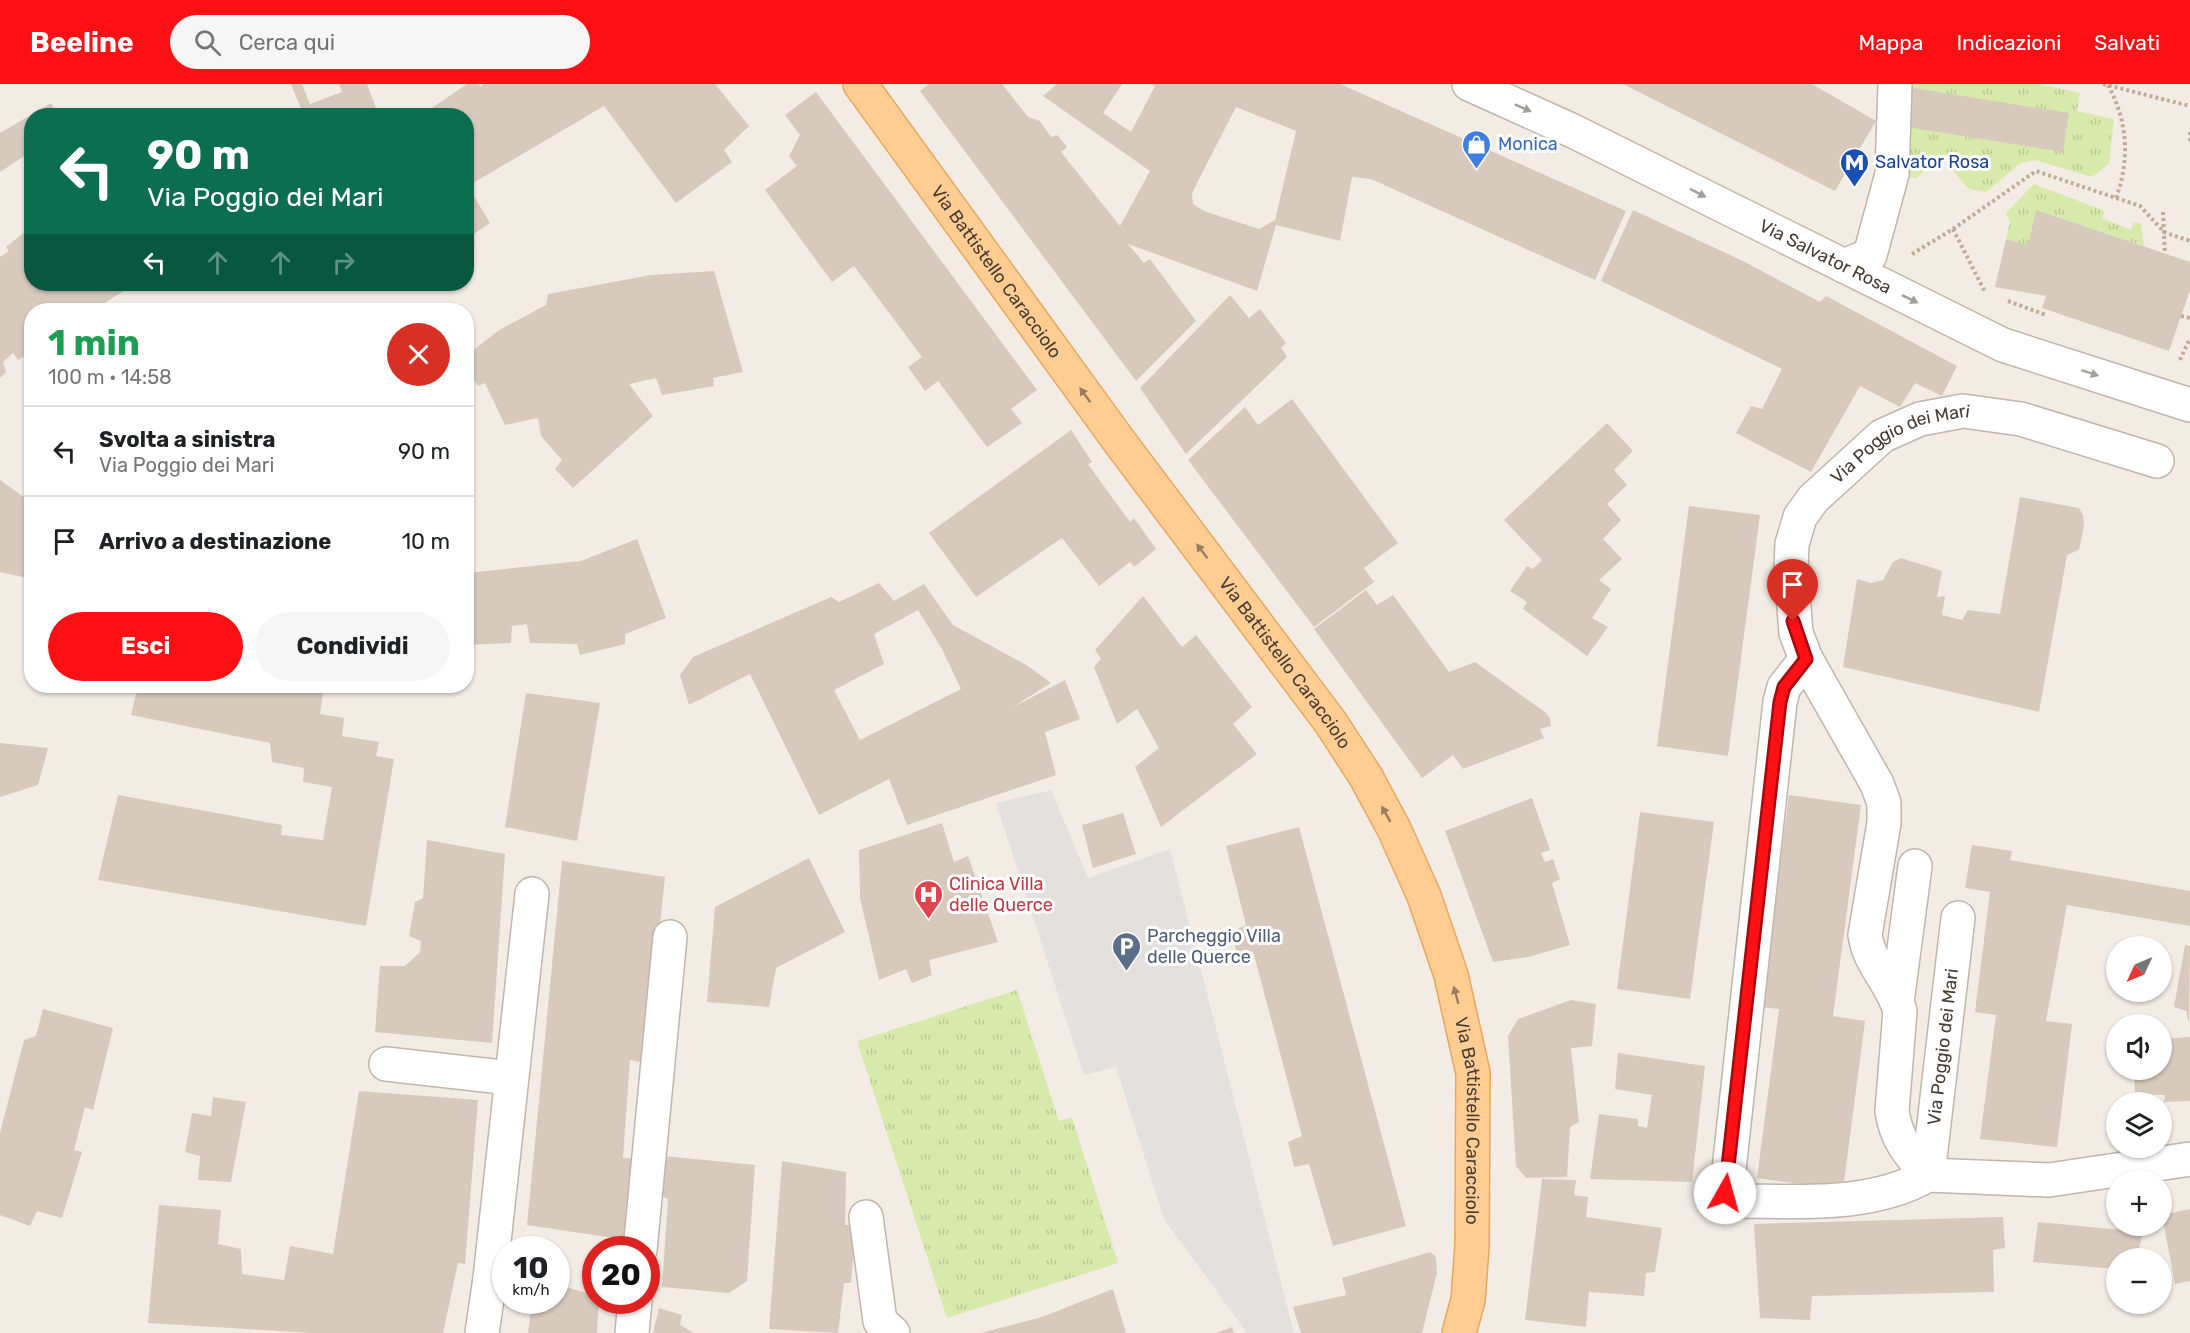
<!DOCTYPE html>
<html lang="it">
<head>
<meta charset="utf-8">
<style>
  :root { --surface:#fff; --page:#f6f6f6; --text:#202124; --muted:#757577; --line:#e0e0e0; --accent:#ff1015 }
  body { margin:0; font-family:Rubik,sans-serif; background:var(--page); color:var(--text); height:100vh; display:flex; flex-direction:column; font-size:22px; white-space:nowrap }
  * { box-sizing:border-box; margin:0 }
  p { font-size:20px; color:var(--muted) }
  .icon { flex:none; width:33px; height:33px; fill:none; stroke:currentColor; stroke-width:2; stroke-linecap:round; stroke-linejoin:round }
  .map { position:relative; flex:1; overflow:hidden }
  .details { position:absolute; left:24px; top:219px; width:450px; height:390px; display:flex; flex-direction:column; background:var(--surface); border-radius:24px; box-shadow:0 2px 4px #0004 }
  .details>* { flex:none }
  .guide { position:absolute; left:24px; top:24px; width:450px; height:183px; border-radius:24px; box-shadow:0 2px 4px #0004; background:#0b6e4f; color:#fff; overflow:hidden }
  .needle { width:39px; rotate:226deg }
  .controls { position:absolute; left:2106px; top:852px; display:grid; gap:12px }
  .controls a { display:grid; place-items:center; width:66px; height:66px; border-radius:50%; background:var(--surface); box-shadow:0 2px 4px #0004; font-size:30px }
  .speed { position:absolute; left:492px; top:1152px; display:flex; gap:12px; font-size:30px; font-weight:700; text-align:center }
  .speed>* { display:grid; place-content:center; width:78px; height:78px; border-radius:50%; background:var(--surface); box-shadow:0 2px 4px #0004; line-height:1 }
  .speed small { font-size:15px; font-weight:400 }
  .speed .limit { border:9px solid #d22; background:#fff; color:#111 }
  .pin { position:absolute; display:grid; place-items:center; width:51px; height:51px; color:#fff; margin:-62px -26px; border-radius:50% 50% 50% 0; rotate:-45deg; box-shadow:0 0 6px #0007 }
  .pin .icon { rotate:45deg }
  .me { position:absolute; width:66px; margin:-33px; rotate:7deg; stroke-linejoin:round; filter:drop-shadow(0 0 4px #0008) }
  .turn { display:flex; align-items:center; gap:21px; height:126px; padding:0 24px; font-size:27px }
  .turn .icon { width:78px; height:78px; stroke-width:2.5 }
  .turn b { display:block; font-size:42px; line-height:51px }
  .lanes { display:flex; align-items:center; height:57px; padding:0 24px; background:#0003; justify-content:center; gap:30px; direction:ltr }
  .lanes .off { opacity:.35 }
  .round { display:grid; place-items:center; flex:none; width:63px; height:63px; border-radius:32px; background:var(--page) }
  .head { display:flex; align-items:center; justify-content:space-between; height:102px; padding:0 24px }
  h1 { font-size:36px; font-weight:700; line-height:45px; color:#1e9e55 }
  .cta { display:flex; gap:12px; margin-top:auto; padding:12px 24px }
  .cta a { flex:1; height:69px; border-radius:36px; background:var(--accent); color:#fff; font-size:24px; font-weight:700; line-height:69px; text-align:center }
  .cta a+a { background:var(--page); color:var(--text) }
  ul { padding:0; list-style:none }
  li { display:flex; align-items:center; gap:18px; height:90px; padding:0 24px; border-top:2px solid var(--line) }
  li div { flex:1 }
  li b { display:block; font-size:22px }
  li em { font-style:normal }
  header { display:flex; align-items:center; gap:36px; box-sizing:border-box; height:84px; padding:0 30px; background:var(--accent); color:#fff }
  header strong { font-size:28px }
  nav { display:flex; gap:33px; margin-inline-start:auto; font-size:21px }
  .search { width:420px; height:54px; background:var(--page); display:flex; align-items:center; gap:15px; box-sizing:border-box; padding:0 21px; border-radius:33px; color:var(--muted); font-size:22px }
  .map>svg:first-child { display:block }
  .grass { fill:url(#grass-tufts) }
  .parking { fill:#e4e0de }
  .building { fill:#d8c9bd; fill-rule:evenodd }
  .lines { fill:none; stroke-linecap:round; stroke-linejoin:round }
  .minor-casing { stroke:#c2b5aa; stroke-width:36 }
  .major-casing { stroke:#e7a75f; stroke-width:36 }
  .path { stroke:#c1ac98; stroke-width:4; stroke-dasharray:3 3; stroke-linecap:butt }
  .minor { stroke:#fff; stroke-width:33 }
  .major { stroke:#ffcd92; stroke-width:33 }
  .oneway { fill:#a29e9a }
  .oneway2 { fill:#997d5e }
  .route-casing { stroke:#a60a0e; stroke-width:15 }
  .route { stroke:#ff1015; stroke-width:10 }
  .labels { text-anchor:middle; dominant-baseline:central; stroke-width:6; stroke-linejoin:round; paint-order:stroke }
  .shop-label { font-size:18px; fill:#366cbe; stroke:#fff; text-anchor:start }
  .transit-label { font-size:18px; fill:#164399; stroke:#fff; text-anchor:start }
  .street-label { font-size:18px; fill:#463c34; stroke:#fff }
  .health-label { font-size:18px; fill:#be3a42; stroke:#fff; text-anchor:start }
  .service-label { font-size:18px; fill:#4e5e75; stroke:#fff; text-anchor:start }
</style>
</head>
<body>
<header>
<strong>Beeline</strong>
<div class="search"><svg class="icon" aria-label="search" viewBox="0 0 24 24"><circle cx="10" cy="10" r="6"/><path d="M15 15l6 6"/></svg>Cerca qui</div>
<nav><a>Mappa</a><a>Indicazioni</a><a>Salvati</a></nav>
</header>
<div class="map">
<svg width="2190" height="1249" viewBox="0 0 2190 1249">
  <defs>
    <pattern id="grass-tufts" width="24" height="20" patternUnits="userSpaceOnUse" patternTransform="scale(1.5)"><rect width="24" height="20" fill="#d8e9ac"/><path d="M3 7l-1-3M5 7V3M7 7l1-3M15 17l-1-3M17 17v-4M19 17l1-3" fill="none" stroke="#bbc995"/></pattern>
  </defs>
  <rect width="100%" height="100%" fill="#f3ece5"/>
  <!-- grass -->
  <g class="grass">
    <polygon points="1913,0 2038,0 2080,9 2077,27 2114,35 2109,80 2092,93 2035,76 2021,79 1986,108 1969,105 1941,73 1916,94 1900,91"/>
    <polygon points="2034,100 2105,127 2102,134 2131,146 2134,138 2141,140 2144,162 2036,127 2028,161 2006,155 2010,138 2006,129"/>
    <polygon points="1017,906 1059,1037 1072,1033 1118,1179 947,1234 857,957"/>
  </g>
  <!-- parking -->
  <polygon class="parking" points="1051,706 1088,794 1170,765 1294,1249 1247,1249 1164,1135 1116,983 1084,991 996,719"/>
  <!-- building -->
  <g class="building">
    <polygon points="291,0 302,0 310,20 342,8 339,0 367,0 379,32 304,32"/>
    <polygon points="467,0 479,0 480,3 484,0 715,0 749,42 724,66 732,78 676,119 604,22 468,102 490,139 472,151 475,158 466,164 466,32 420,32"/>
    <path d="M929,0h73l26,33 12,4 11,16 6,-2 10,12 -6,5 59,74 30,-55 -107,-75 14,-12h65l-19,29 28,19 24,-46 -4,-2h189l286,127 -31,69 -224,-101 -19,-2 -12,64 -64,-16 -19,66 -129,-47 16,19 6,-4 46,62 -60,60 -216,-290zM1236,23l60,24 -21,89 -16,9 -55,-18 -11,-7 -1,-11z"/>
    <polygon points="1623,0 1812,0 1876,37 1835,107"/>
    <polygon points="1913,4 2069,29 2063,68 1907,43"/>
    <polygon points="816,8 1037,306 1011,325 1022,339 987,363 938,297 925,307 908,283 922,273 854,182 832,198 765,106 797,82 789,72 800,51 785,31"/>
    <polygon points="51,19 58,32 32,32 32,67 0,88 0,49"/>
    <polygon points="1633,126 1743,177 1820,218 1826,212 1957,282 1942,312 1915,299 1900,323 1860,302 1811,388 1736,349 1751,322 1762,325 1782,285 1601,197"/>
    <polygon points="2036,126 2190,178 2190,206 2169,267 2042,224 2046,212 1995,203 2006,155 2028,161"/>
    <polygon points="32,142 32,200 130,200 131,202 94,226 32,226 32,268 18,276 13,269 3,278 6,288 0,294 0,173 9,167 6,163"/>
    <polygon points="714,187 743,288 713,294 714,302 662,311 656,294 629,300 653,332 573,404 555,385 562,376 541,352 538,334 505,341 485,299 478,302 466,284 466,272 499,246 546,221 548,210 651,191"/>
    <polygon points="1230,211 1249,234 1260,225 1286,259 1281,264 1287,273 1186,370 1140,304"/>
    <polygon points="1292,315 1398,459 1364,484 1374,498 1314,543 1188,376 1245,323 1258,341"/>
    <polygon points="1607,339 1633,367 1614,386 1627,401 1607,420 1621,436 1603,455 1622,475 1599,496 1611,505 1592,534 1608,543 1587,572 1523,525 1527,518 1510,507 1527,482 1533,485 1542,476 1504,436"/>
    <polygon points="1071,346 1092,378 1088,380 1130,438 1134,434 1156,465 1134,483 1130,478 1099,502 1062,454 976,513 929,449"/>
    <polygon points="0,396 32,419 32,495 0,488"/>
    <polygon points="2020,413 2079,424 2083,431 2084,442 2079,466 2067,471 2039,628 1843,583 1857,495 1871,499 1883,496 1893,478 1901,474 1942,487 1937,513 1945,512 1942,531 1962,536 1968,526 2000,530"/>
    <polygon points="1689,422 1760,431 1728,672 1657,662"/>
    <polygon points="637,455 666,534 625,550 625,560 580,571 577,560 530,559 527,540 512,542 511,559 466,561 466,489 581,477"/>
    <path d="M879,499l15,18 30,-17 29,41 75,41 23,17 -38,24 52,-27 15,39 -35,13 11,43 -149,50 -18,-46 -70,36 -69,-141 -61,31 -9,-30 13,-18 138,-60 8,5zM918,526l24,39 19,40 -101,51 -26,-50 50,-26 -10,-30z"/>
    <polygon points="1366,506 1377,521 1393,511 1449,588 1475,578 1545,628 1550,634 1551,642 1540,645 1544,654 1463,685 1453,671 1422,694 1314,545"/>
    <polygon points="1143,512 1182,563 1196,551 1252,623 1233,640 1257,670 1161,743 1135,683 1159,664 1137,625 1117,640 1094,583 1101,575 1095,566"/>
    <polygon points="138,602 279,602 323,609 320,630 344,634 342,652 379,658 376,672 394,675 366,842 98,796 118,711 282,741 281,751 323,756 332,703 303,698 304,684 272,678 270,659 131,631"/>
    <polygon points="526,609 600,619 577,757 505,743"/>
    <polygon points="0,659 48,664 38,701 0,713"/>
    <polygon points="1789,711 1861,721 1833,932 1865,937 1843,1106 1757,1094 1779,925 1761,923"/>
    <polygon points="1532,714 1550,766 1541,769 1545,778 1553,775 1560,795 1552,799 1570,861 1528,873 1493,878 1445,747"/>
    <polygon points="1640,728 1714,738 1690,915 1617,905"/>
    <polygon points="1123,729 1136,770 1093,784 1082,741"/>
    <polygon points="942,739 954,778 968,772 998,858 929,876 932,891 912,899 906,885 879,896 860,814 859,766"/>
    <polygon points="1299,743 1406,1142 1333,1162 1309,1080 1294,1083 1288,1058 1302,1052 1253,867 1238,873 1231,848 1246,841 1226,762"/>
    <polygon points="427,756 505,770 492,959 375,948 380,882 405,882 420,868 421,857 409,852 415,818 423,814"/>
    <polygon points="1972,761 2012,767 2010,776 2190,807 2190,842 2067,821 2046,937 2072,940 2057,1063 1980,1055 1996,931 1975,928 1990,808 1965,804"/>
    <polygon points="809,774 845,848 776,884 769,923 707,918 715,823"/>
    <polygon points="562,777 665,793 645,979 630,976 623,1074 640,1075 627,1156 527,1141"/>
    <polygon points="2185,861 2190,862 2189,939 2186,927 2174,923"/>
    <polygon points="1571,916 1596,920 1592,962 1571,964 1579,1038 1570,1043 1567,1093 1526,1094 1516,1082 1508,952 1518,935"/>
    <polygon points="43,925 113,944 93,1026 85,1023 74,1066 82,1068 62,1134 37,1127 30,1142 0,1131 0,1049 24,956 36,952"/>
    <polygon points="2190,953 2190,1017 2164,1018 2165,1011 2135,1010 2134,986 2162,986 2162,955"/>
    <polygon points="1618,969 1705,982 1692,1098 1590,1095 1599,1030 1638,1035 1638,1042 1647,1044 1652,1011 1615,1005"/>
    <polygon points="359,1007 478,1016 465,1180 458,1179 443,1249 312,1249 148,1239 159,1121 221,1126 218,1160 241,1165 242,1190 284,1196 290,1162 333,1170"/>
    <polygon points="213,1013 246,1018 231,1098 198,1096 200,1072 185,1068 192,1029 211,1032"/>
    <polygon points="664,1072 755,1081 747,1197 729,1209 662,1203 668,1115 661,1112"/>
    <polygon points="782,1077 846,1088 845,1141 856,1141 851,1199 844,1199 838,1249 769,1245"/>
    <polygon points="1542,1095 1576,1096 1574,1111 1588,1113 1586,1133 1662,1144 1655,1188 1646,1189 1644,1212 1589,1208 1586,1243 1525,1236"/>
    <polygon points="2190,1125 2190,1197 2175,1200 2162,1131"/>
    <polygon points="2003,1133 2005,1164 1993,1166 1994,1208 1812,1212 1810,1236 1760,1234 1754,1140"/>
    <polygon points="2038,1138 2143,1148 2137,1174 2116,1174 2116,1185 2033,1178"/>
    <polygon points="1430,1168 1436,1173 1437,1189 1422,1249 1301,1249 1293,1223 1346,1211 1342,1194"/>
    <polygon points="556,1200 596,1212 596,1216 599,1216 597,1249 528,1249 532,1216 556,1216"/>
    <polygon points="1113,1205 1126,1249 981,1249 1042,1233"/>
    <polygon points="659,1224 682,1231 680,1241 694,1249 653,1249"/>
    <polygon points="1232,1243 1234,1249 1216,1249"/>
  </g>
  <g class="lines">
    <defs>
      <g id="minor">
        <path id="s1" d="M1469,0l104,47 430,214 187,60"/>
        <polyline points="1844,182 1870,171 1892,90 1895,0"/>
        <path d="M1806,575l-22,28 -4,15 -54,495 7,4c64,0 138,7 195,-26l121,5 141,-21"/>
        <polyline points="1897,918 1915,782"/>
        <polyline points="386,980 511,994"/>
        <path id="s2" d="M1928,1091c-19,-21 -32,-36 -36,-64l8,-100c-7,-27 -31,-47 -35,-76l19,-112v-20l-7,-19 -71,-125 -10,-26 -5,-64 1,-25 8,-27 13,-18 69,-63 38,-17 43,-8 58,8 136,42"/>
        <path id="s3" d="M1928,1091l30,-257"/>
        <polyline points="866,1133 880,1237 893,1249"/>
        <polyline points="640,1166 670,853"/>
        <polyline points="482,1249 490,1194 532,810"/>
        <polyline points="632,1249 635,1216"/>
      </g>
      <g id="major">
        <path id="s4" d="M860,0l259,357 212,282 35,54 28,52 30,67 27,79 22,98 -1,174 -4,53 -9,33"/>
      </g>
    </defs>
    <!-- minor casing -->
    <use href="#minor" class="minor-casing"/>
    <!-- major casing -->
    <use href="#major" class="major-casing"/>
    <!-- path -->
    <g class="path">
      <polyline points="2103,0 2190,22"/>
      <path d="M2108,1c20,37 22,75 8,113"/>
      <polyline points="2190,48 2190,60"/>
      <polyline points="2163,128 2165,170"/>
      <polyline points="1953,145 1985,208"/>
      <polyline points="1912,170 1953,145 2036,87 2140,122 2164,148 2190,157"/>
      <polyline points="2008,217 2046,231"/>
      <polyline points="2181,232 2190,234"/>
      <polyline points="2180,276 2190,254"/>
    </g>
    <!-- minor -->
    <use href="#minor" class="minor"/>
    <!-- major -->
    <use href="#major" class="major"/>
  </g>
  <!-- one-way arrows -->
  <defs><path id="oneway-solid" d="M-6-.8H1V-3.2L6.5 0L1 3.2V.8H-6Z" transform="scale(1.5)"/></defs>
  <g class="oneway">
    <use href="#oneway-solid" transform="translate(1523 24) rotate(24)"/>
    <use href="#oneway-solid" transform="translate(1698 109) rotate(27)"/>
    <use href="#oneway-solid" transform="translate(1910 215) rotate(26)"/>
    <use href="#oneway-solid" transform="translate(2090 289) rotate(18)"/>
  </g>
  <g class="oneway2">
    <use href="#oneway-solid" transform="translate(1085 311) rotate(-126)"/>
    <use href="#oneway-solid" transform="translate(1202 467) rotate(-127)"/>
    <use href="#oneway-solid" transform="translate(1386 730) rotate(-119)"/>
    <use href="#oneway-solid" transform="translate(1456 911) rotate(-105)"/>
  </g>
  <g class="lines">
    <defs>
      <polyline id="route" points="1725,1109 1780,618 1784,603 1806,575 1793,537"/>
    </defs>
    <!-- route casing -->
    <use href="#route" class="route-casing"/>
    <!-- route -->
    <use href="#route" class="route"/>
  </g>
  <!-- icons -->
  <defs>
    <symbol id="shop-pin" viewBox="-11 -11 22 30"><path d="M0 17L-7.5 6A9.5 9.5 0 1 1 7.5 6Z" fill="#3f7fe0" stroke="#fff"/><path d="M-5-2.5h2.3a2.7 3.5 0 0 1 5.4 0H5L5.5 6h-11ZM-1.5-2.5h3a1.5 2.3 0 0 0-3 0Z" fill="#fff"/></symbol>
    <symbol id="metro-pin" viewBox="-11 -11 22 30"><path d="M0 17L-7.5 6A9.5 9.5 0 1 1 7.5 6Z" fill="#1a4fb4" stroke="#fff"/><path d="M-5.5 5V-5H-3L0 0L3-5H5.5V5H3V-.5L0 4L-3-.5V5Z" fill="#fff"/></symbol>
    <symbol id="hospital-pin" viewBox="-11 -11 22 30"><path d="M0 17L-7.5 6A9.5 9.5 0 1 1 7.5 6Z" fill="#e0444e" stroke="#fff"/><path d="M-5-5h3v3.5h4V-5h3V5h-3V1.5h-4V5h-3Z" fill="#fff"/></symbol>
    <symbol id="parking-pin" viewBox="-11 -11 22 30"><path d="M0 17L-7.5 6A9.5 9.5 0 1 1 7.5 6Z" fill="#5c6f8a" stroke="#fff"/><path d="M-3.5-5.5H1a3.5 3.5 0 0 1 0 7H-1V5.5H-3.5ZM-1-3.4V-.6H.8a1.4 1.4 0 0 0 0-2.8Z" fill="#fff"/></symbol>
  </defs>
  <g fill-rule="evenodd">
    <use href="#shop-pin" x="1460" y="44" width="33" height="45"/>
    <use href="#metro-pin" x="1838" y="62" width="33" height="45"/>
    <use href="#hospital-pin" x="912" y="794" width="33" height="45"/>
    <use href="#parking-pin" x="1110" y="846" width="33" height="45"/>
  </g>
  <g class="labels">
    <!-- shop labels -->
    <g class="shop-label">
      <text x="1498" y="60">Monica</text>
    </g>
    <!-- transit labels -->
    <g class="transit-label">
      <text x="1875" y="78">Salvator Rosa</text>
    </g>
    <!-- street labels -->
    <g class="street-label">
      <text stroke="none"><textPath href="#s1" startOffset="396">Via Salvator Rosa</textPath></text>
      <text stroke="none"><textPath href="#s4" startOffset="232">Via Battistello Caracciolo</textPath></text>
      <text stroke="none"><textPath href="#s2" startOffset="831">Via Poggio dei Mari</textPath></text>
      <text stroke="none"><textPath href="#s4" startOffset="718">Via Battistello Caracciolo</textPath></text>
      <text stroke="none"><textPath href="#s3" startOffset="129">Via Poggio dei Mari</textPath></text>
      <text stroke="none"><textPath href="#s4" startOffset="1222">Via Battistello Caracciolo</textPath></text>
    </g>
    <!-- health labels -->
    <g class="health-label">
      <text x="949" y="800">Clinica Villa<tspan x="949" dy="21">delle Querce</tspan></text>
    </g>
    <!-- service labels -->
    <g class="service-label">
      <text x="1147" y="852">Parcheggio Villa<tspan x="1147" dy="21">delle Querce</tspan></text>
    </g>
  </g>
</svg>
<div class="controls">
<a><svg class="needle" viewBox="-14 -14 28 28"><path d="M0-13l5 13h-10z" fill="#e53935"/><path d="M0 13l5-13h-10z" fill="#757577"/></svg></a>
<a><svg class="icon" aria-label="sound" viewBox="0 0 24 24"><path d="M4 9h4l5-4v14l-5-4H4zM17 9q2 3 0 6"/></svg></a>
<a><svg class="icon" aria-label="layers" viewBox="0 0 24 24"><path d="M12 4l9 5-9 5-9-5zM3 14l9 5 9-5"/></svg></a>
<a>+</a>
<a>−</a>
</div>
<div class="speed"><div>10<small>km/h</small></div><div class="limit">20</div></div>
<div class="pin" style="left:1793px;top:537px;background:#d93025"><svg class="icon" aria-label="arrive" viewBox="0 0 24 24"><path d="M6 21V4h12l-3 4 3 4H6"/></svg></div>
<svg class="me" style="left:1725px;top:1109px" viewBox="-20 -20 40 40"><circle r="19" fill="#fff"/><path d="M0-13L10 11 0 6-10 11z" fill="#ff1015"/></svg>
<div class="guide">
<div class="turn"><svg class="icon" aria-label="left" viewBox="0 0 24 24"><path d="M17 20v-9H6M10 6l-5 5 5 5"/></svg><div><b>90 m</b>Via Poggio dei Mari</div></div>
<div class="lanes"><svg class="icon" aria-label="left" viewBox="0 0 24 24"><path d="M17 20v-9H6M10 6l-5 5 5 5"/></svg><svg class="icon off" aria-label="ahead" viewBox="0 0 24 24"><path d="M12 20V5M6 11l6-6 6 6"/></svg><svg class="icon off" aria-label="ahead" viewBox="0 0 24 24"><path d="M12 20V5M6 11l6-6 6 6"/></svg><svg class="icon off" aria-label="right" viewBox="0 0 24 24"><path d="M7 20v-9h11M14 6l5 5-5 5"/></svg></div>
</div>
<section class="details">
<div class="head"><div><h1>1 min</h1><p>100 m · 14:58</p></div><a class="round" style="background:#d93025;color:#fff"><svg class="icon" aria-label="close" viewBox="0 0 24 24"><path d="M6 6l12 12M18 6L6 18"/></svg></a></div>
<ul>
<li><svg class="icon" aria-label="left" viewBox="0 0 24 24"><path d="M17 20v-9H6M10 6l-5 5 5 5"/></svg><div><b>Svolta a sinistra</b><p>Via Poggio dei Mari</p></div><em>90 m</em></li>
<li><svg class="icon" aria-label="arrive" viewBox="0 0 24 24"><path d="M6 21V4h12l-3 4 3 4H6"/></svg><div><b>Arrivo a destinazione</b></div><em>10 m</em></li>
</ul>
<div class="cta"><a>Esci</a><a>Condividi</a></div>
</section>
</div>
</body>
</html>
